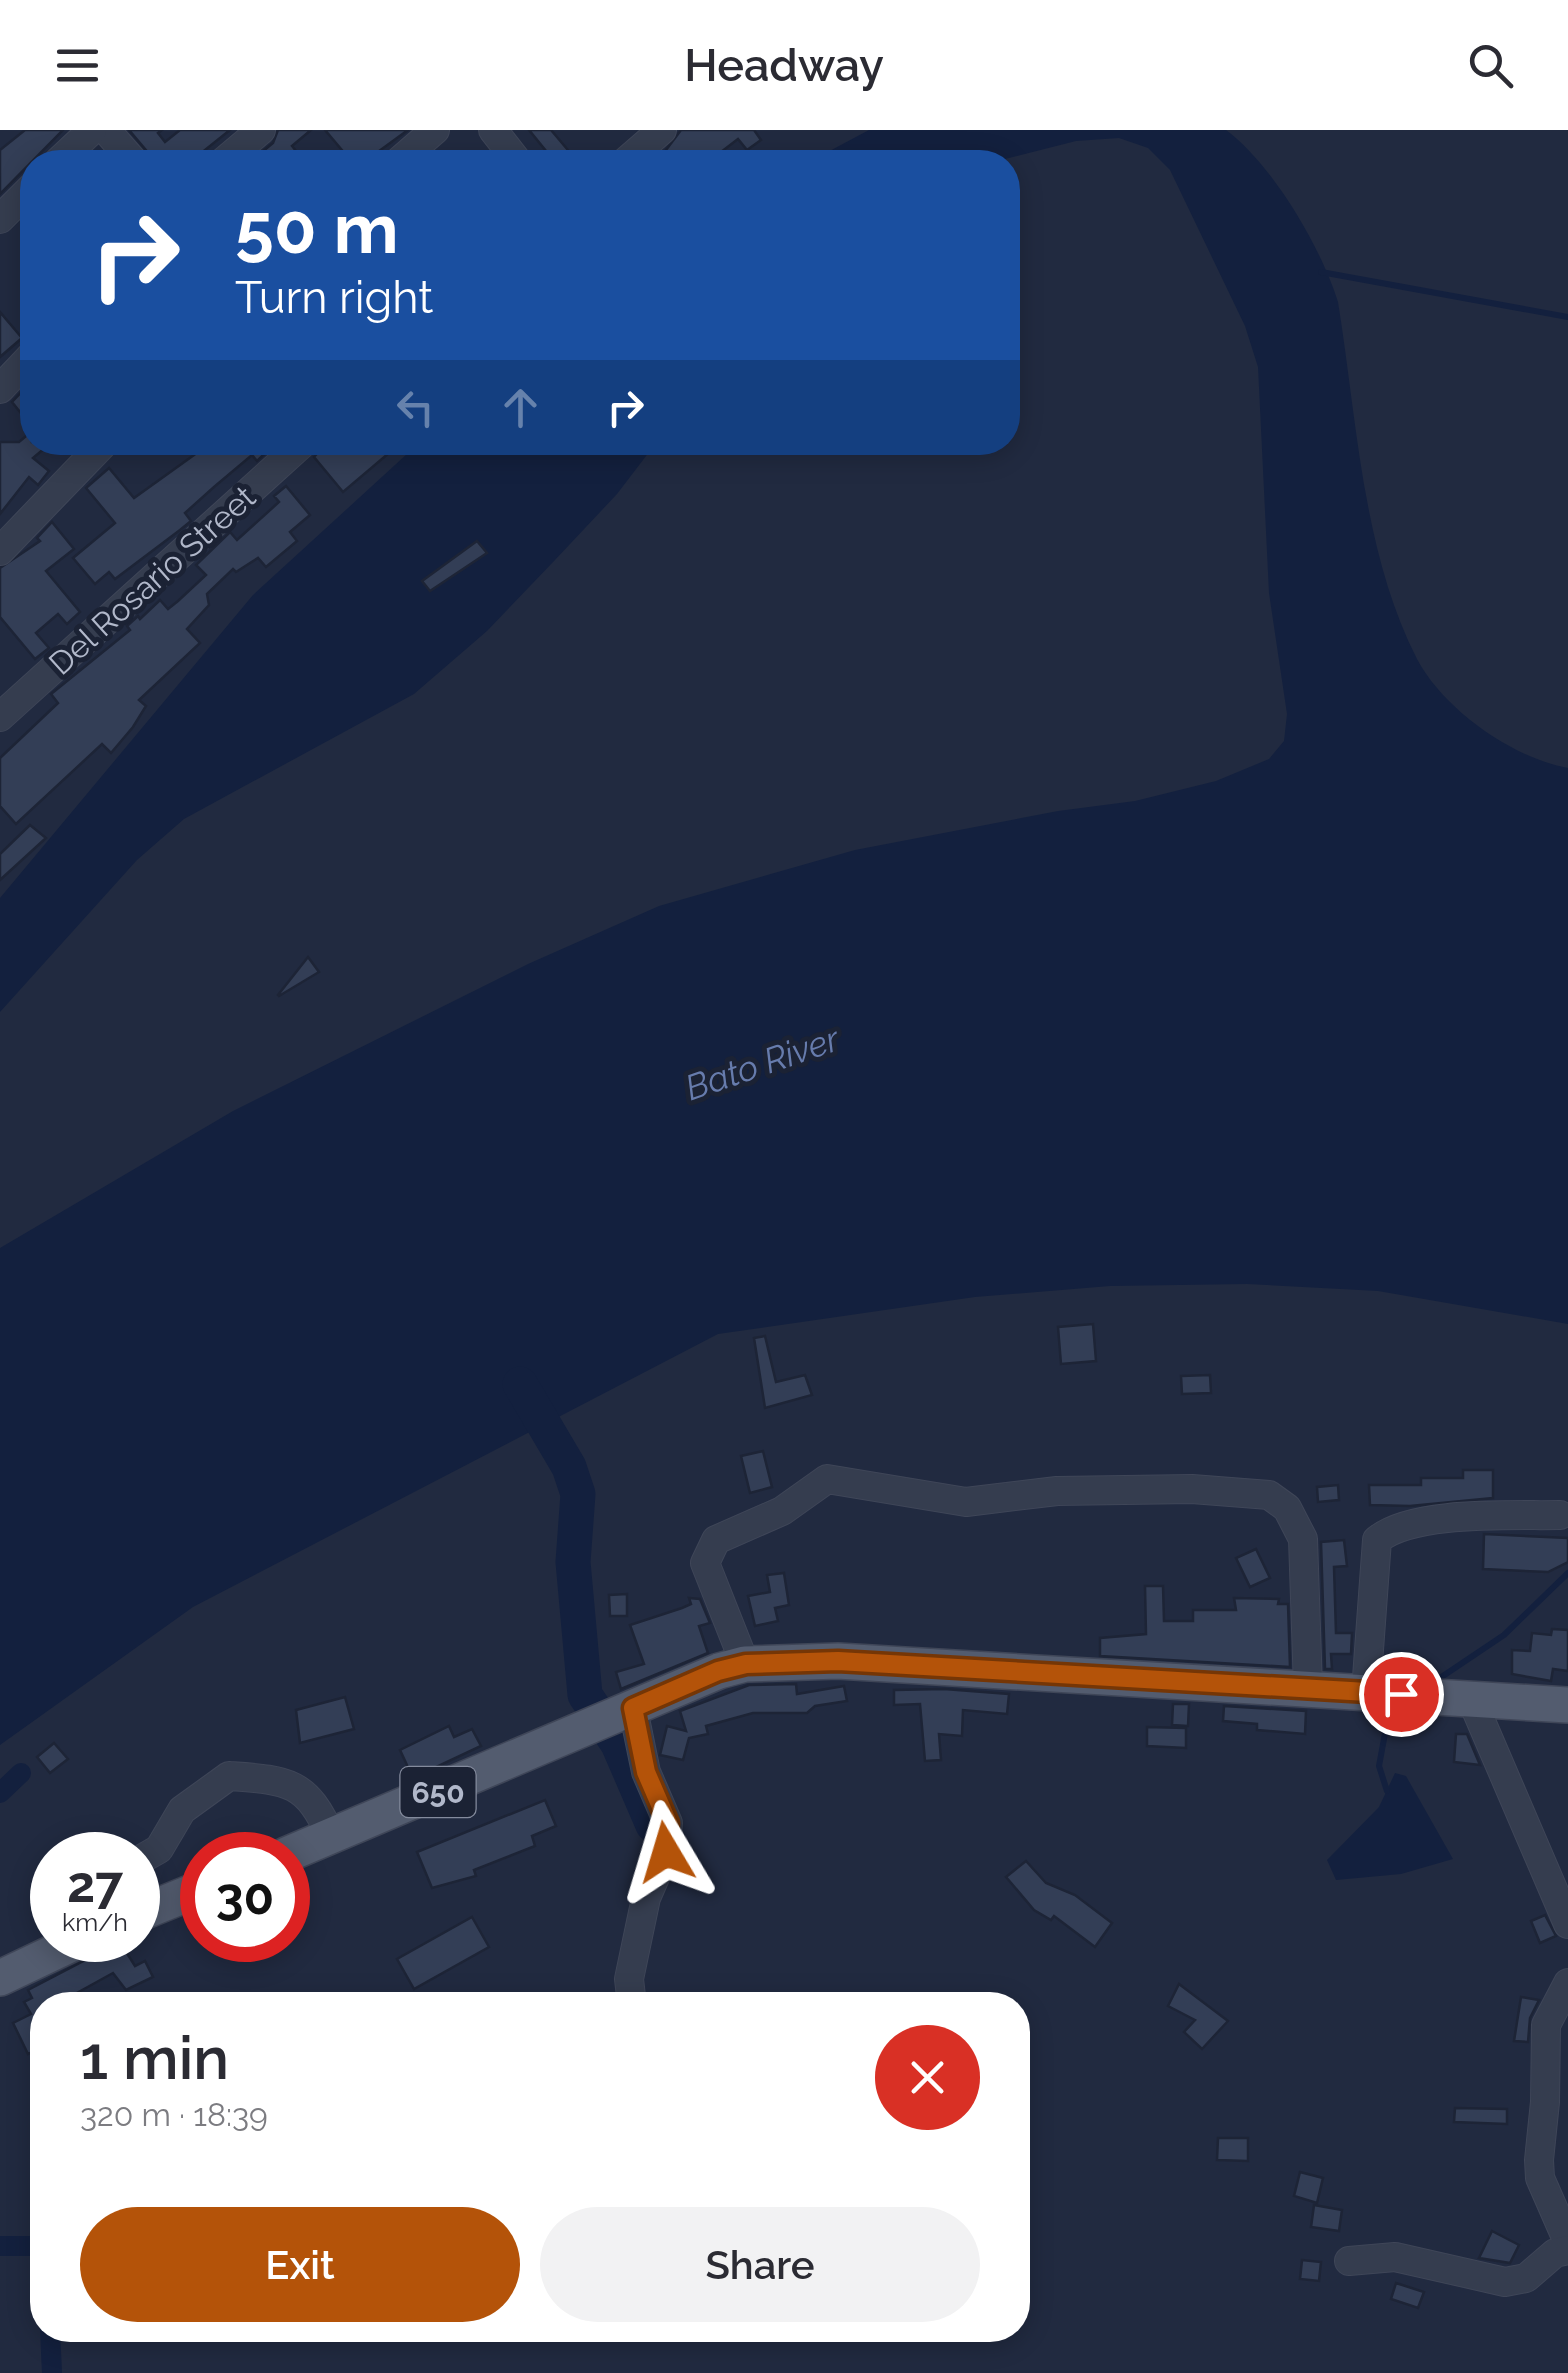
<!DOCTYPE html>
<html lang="en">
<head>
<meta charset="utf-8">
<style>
  :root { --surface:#fff; --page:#f2f2f3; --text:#2b2b33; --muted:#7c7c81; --accent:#b45309 }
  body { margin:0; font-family:Raleway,sans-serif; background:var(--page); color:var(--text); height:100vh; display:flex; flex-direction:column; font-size:38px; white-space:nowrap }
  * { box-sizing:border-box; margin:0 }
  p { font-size:32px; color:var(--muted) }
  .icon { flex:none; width:55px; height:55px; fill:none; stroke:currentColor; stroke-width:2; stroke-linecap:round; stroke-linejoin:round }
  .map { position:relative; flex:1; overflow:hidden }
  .details { position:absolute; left:30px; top:1862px; width:1000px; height:350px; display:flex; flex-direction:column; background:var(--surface); border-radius:40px; box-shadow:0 5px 25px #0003 }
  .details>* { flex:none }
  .top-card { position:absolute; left:20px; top:20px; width:1000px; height:305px; border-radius:40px; box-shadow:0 5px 25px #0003; background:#1a4fa0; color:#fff; overflow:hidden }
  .speed { position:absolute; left:30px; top:1702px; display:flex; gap:20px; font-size:50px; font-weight:700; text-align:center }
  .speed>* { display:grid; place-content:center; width:130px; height:130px; border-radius:50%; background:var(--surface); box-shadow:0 5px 25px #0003; line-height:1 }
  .speed small { font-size:25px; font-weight:400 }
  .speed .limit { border:15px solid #d22; background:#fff; color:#111 }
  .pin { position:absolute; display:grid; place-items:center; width:85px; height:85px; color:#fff; margin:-42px; border:5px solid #fff; border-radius:50%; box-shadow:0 2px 10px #0007 }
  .me { position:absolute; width:110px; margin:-55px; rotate:353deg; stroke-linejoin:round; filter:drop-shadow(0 0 8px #0008) }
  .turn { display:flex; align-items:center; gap:35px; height:210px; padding:0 50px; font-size:45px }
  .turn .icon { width:130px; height:130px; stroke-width:2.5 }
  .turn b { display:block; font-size:70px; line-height:85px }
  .lanes { display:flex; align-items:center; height:95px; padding:0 50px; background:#0003; justify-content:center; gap:50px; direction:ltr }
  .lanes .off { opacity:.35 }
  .round { display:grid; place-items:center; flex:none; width:105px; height:105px; border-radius:52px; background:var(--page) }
  .summary { display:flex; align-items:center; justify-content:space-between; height:170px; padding:0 50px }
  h1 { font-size:60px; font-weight:600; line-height:75px }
  .primary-button { display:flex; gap:20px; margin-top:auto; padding:20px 50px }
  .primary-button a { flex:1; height:115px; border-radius:60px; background:var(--accent); color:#fff; font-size:40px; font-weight:600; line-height:115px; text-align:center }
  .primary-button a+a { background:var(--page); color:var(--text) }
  header { display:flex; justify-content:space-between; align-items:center; height:130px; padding:0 50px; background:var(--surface); font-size:45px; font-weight:600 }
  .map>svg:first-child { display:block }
  .water { fill:#13203e }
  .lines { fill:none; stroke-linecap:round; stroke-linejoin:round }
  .stream { stroke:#13203e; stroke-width:6 }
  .canal { stroke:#13203e; stroke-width:20 }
  .river { stroke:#13203e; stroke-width:35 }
  .building { fill:#333e56; stroke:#1d2436; stroke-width:2.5 }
  .minor-casing { stroke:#3f4658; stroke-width:30 }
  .major-casing { stroke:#3f4658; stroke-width:38 }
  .minor { stroke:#353d4f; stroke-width:28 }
  .major { stroke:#535c6f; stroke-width:35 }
  .route-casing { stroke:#753606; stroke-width:25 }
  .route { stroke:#b45309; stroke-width:18 }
  .labels { text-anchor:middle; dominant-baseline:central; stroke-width:10; stroke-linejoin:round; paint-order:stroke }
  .shield { fill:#1b2234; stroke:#848b9d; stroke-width:2.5 }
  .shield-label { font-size:30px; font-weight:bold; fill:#b1b8ca }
  .street-label { font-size:32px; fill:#b1b8ca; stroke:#1b2234 }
  .water-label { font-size:35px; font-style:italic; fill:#677cad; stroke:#1b2234 }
</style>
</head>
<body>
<header><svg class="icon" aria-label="menu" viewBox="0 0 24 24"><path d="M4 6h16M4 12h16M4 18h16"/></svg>Headway<svg class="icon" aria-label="search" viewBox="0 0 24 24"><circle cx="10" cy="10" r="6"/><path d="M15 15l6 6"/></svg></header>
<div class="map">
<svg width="1568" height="2243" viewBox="0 0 1568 2243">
  <rect width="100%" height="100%" fill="#212a40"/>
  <!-- water -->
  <g class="water">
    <path d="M869,0h357c46,34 95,117 112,172 19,117 24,249 79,357 27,51 96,99 151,109v556l-190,-33 -131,-7 -137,2 -135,11 -257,37 -525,273 -193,138v-497l233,-137 295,-147 131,-58 196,-56 203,-39 77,-10 81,-20 53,-22 15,-18 3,-27 -18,-121 -11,-226 -13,-41 -75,-156 -22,-22 -29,-10 -43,3 -83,21h-184z"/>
    <polygon points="419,313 656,313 617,364 555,430 487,501 414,564 184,689 137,730 0,882 0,768 253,465"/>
    <polygon points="1395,1643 1406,1646 1453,1729 1401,1744 1336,1750 1327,1730 1379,1677"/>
  </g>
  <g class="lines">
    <!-- stream -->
    <g class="stream">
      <polyline points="1321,142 1568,187"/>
      <polyline points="1434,1552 1504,1505 1568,1443"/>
      <polyline points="1387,1661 1379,1636 1386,1598 1423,1593 1427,1583"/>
    </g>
    <!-- canal -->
    <g class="canal">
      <polyline points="0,1663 21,1643"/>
      <polyline points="0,2116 42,2116"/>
      <polyline points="50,2200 52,2243"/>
    </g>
    <!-- river -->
    <polyline class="river" points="520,1254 569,1337 578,1364 573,1432 585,1565 618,1614 653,1695"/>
  </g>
  <!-- building -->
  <g class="building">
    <polygon points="25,0 63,0 0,64 0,20"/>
    <polygon points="129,0 162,0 158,3 165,12 180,0 230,0 190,32 156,32"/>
    <polygon points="278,0 311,0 292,16 305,32 250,32 273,13"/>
    <polygon points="325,0 408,0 364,32 352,32"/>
    <polygon points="529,0 551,0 578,32 535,32 546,21"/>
    <polygon points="681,0 754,0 761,10 747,20 738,9 708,32 675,32 666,20"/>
    <polygon points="0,182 22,208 0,227"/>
    <polygon points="32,251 32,297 12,272"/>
    <polygon points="32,301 32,312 52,312 33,328 49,341 38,355 29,347 0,384 0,312 19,312"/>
    <polygon points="184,312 277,312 257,331 252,325 214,357 185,383 191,391 180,400 115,449 109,442 95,454 73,428 115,393 86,358 109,338 134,368 194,325"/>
    <polygon points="328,312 402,312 343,362 314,327"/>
    <polygon points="286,356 310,385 290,402 297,411 266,437 258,428 236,442 233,439 207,464 209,475 187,499 200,513 139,570 146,576 133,597 111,623 102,614 16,694 0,676 0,628 58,573 51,564 130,500 127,496 138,486 140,489 160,470 168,479 178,471 206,445 196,435 230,402 237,410 279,372 274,366"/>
    <polygon points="52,392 74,419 46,441 80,482 67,494 58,484 36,503 49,518 35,529 0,487 0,438 40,411 37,408"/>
    <polygon points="477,411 487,423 430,461 422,451"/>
    <polygon points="30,695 46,708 0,750 0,724"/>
    <polygon points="308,827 319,842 279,866 278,865"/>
    <polygon points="1093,1194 1096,1231 1061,1234 1058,1197"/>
    <polygon points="765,1206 776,1252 805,1245 812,1265 765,1278 754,1208"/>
    <polygon points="1210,1245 1211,1263 1182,1264 1181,1246"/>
    <polygon points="763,1321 772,1357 750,1363 741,1326"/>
    <polygon points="1463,1340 1493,1340 1493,1368 1410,1376 1370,1375 1369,1355 1421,1355 1421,1348 1463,1348"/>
    <polygon points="1338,1355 1339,1370 1318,1372 1317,1357"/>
    <polygon points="1484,1404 1568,1408 1568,1432 1548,1442 1483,1439"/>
    <polygon points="1344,1410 1347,1436 1334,1437 1336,1503 1352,1503 1351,1524 1331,1524 1332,1539 1325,1539 1321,1412"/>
    <polygon points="1256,1419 1270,1448 1250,1457 1236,1428"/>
    <polygon points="784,1443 789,1475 775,1478 778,1491 755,1496 748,1466 770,1462 767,1445"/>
    <polygon points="1145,1456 1163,1456 1164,1491 1193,1491 1193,1480 1236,1480 1234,1468 1279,1469 1278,1474 1288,1474 1290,1537 1100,1526 1100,1508 1146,1504"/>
    <polygon points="627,1464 627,1486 610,1486 609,1465"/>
    <polygon points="689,1468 700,1469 710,1493 699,1496 708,1523 621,1559 616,1542 644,1534 630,1495 682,1478 691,1474"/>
    <polygon points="1552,1499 1568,1500 1568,1541 1553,1539 1551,1551 1512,1544 1512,1520 1530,1521 1532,1503 1551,1505"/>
    <polygon points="796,1554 797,1564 844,1556 847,1571 815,1576 807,1583 753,1583 706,1596 708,1604 689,1608 683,1630 660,1625 667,1596 686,1601 680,1581 749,1555"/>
    <polygon points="944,1559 1009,1564 1007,1584 963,1580 962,1606 939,1604 941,1630 925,1631 920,1574 894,1575 894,1560"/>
    <polygon points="345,1567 354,1599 300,1613 296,1580"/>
    <polygon points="1173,1574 1189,1574 1188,1596 1172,1595"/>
    <polygon points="1224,1576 1306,1581 1305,1604 1257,1600 1257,1594 1223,1591"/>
    <polygon points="449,1596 454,1607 472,1599 481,1616 413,1648 400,1620"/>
    <polygon points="1147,1597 1186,1598 1186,1618 1147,1616"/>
    <polygon points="1456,1604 1467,1604 1480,1635 1454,1632"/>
    <polygon points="54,1613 68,1629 50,1643 37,1627"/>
    <polygon points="545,1670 556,1696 532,1706 535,1716 474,1740 476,1746 432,1758 417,1722"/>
    <polygon points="1026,1731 1046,1753 1075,1765 1112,1793 1095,1817 1054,1786 1051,1790 1034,1780 1006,1747"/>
    <polygon points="1545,1785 1556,1806 1540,1813 1531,1791"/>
    <polygon points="472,1787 489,1817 414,1859 397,1829"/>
    <polygon points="120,1812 135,1836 145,1831 153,1847 126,1860 113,1843 55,1875 42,1875 42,1882 36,1886 42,1901 42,1917 28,1924 13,1893 31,1884 24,1872 32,1868 28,1860"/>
    <polygon points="1179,1854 1228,1891 1202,1919 1184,1902 1195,1890 1168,1876"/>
    <polygon points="1521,1867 1539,1870 1530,1888 1528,1912 1514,1911"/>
    <polygon points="1455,1978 1507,1979 1507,1994 1454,1992"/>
    <polygon points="1218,2008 1248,2008 1248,2031 1217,2030"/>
    <polygon points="1300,2042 1323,2048 1317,2073 1294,2066"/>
    <polygon points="1314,2075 1342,2080 1339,2101 1311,2097"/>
    <polygon points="1492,2101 1519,2115 1510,2133 1479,2128"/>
    <polygon points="1302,2130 1321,2132 1319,2151 1300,2149"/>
    <polygon points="1396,2153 1424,2162 1418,2178 1391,2169"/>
  </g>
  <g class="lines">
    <defs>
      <g id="minor">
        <polyline points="106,0 134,32"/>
        <polyline points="493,0 518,32"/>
        <polyline points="58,32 92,0"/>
        <polyline points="223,32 261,0"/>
        <polyline points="398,32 435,0"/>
        <polyline points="625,32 662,0"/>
        <polyline points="0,89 32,57"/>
        <polyline points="0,259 32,225"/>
        <polyline points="0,421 105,312"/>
        <polyline points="0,587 304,312"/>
        <polyline points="745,1534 705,1433 716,1410 782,1381 827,1349 966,1372 1057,1361 1192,1359 1269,1365 1287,1378 1303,1409 1308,1558"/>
        <path d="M1366,1561l11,-151c35,-30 136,-24 183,-25"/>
        <polyline points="1471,1568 1568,1794"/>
        <path d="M138,1731l21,-12 23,-39 47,-34c57,4 78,4 102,61"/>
        <polyline points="1568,1853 1546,1895 1545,1972 1539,2030 1540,2048 1568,2112"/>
        <polyline points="632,1875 629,1849 646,1768 666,1722 668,1693 646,1642 633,1579"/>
        <polyline points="1349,2131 1395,2127 1505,2152 1526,2148 1555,2123 1568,2120"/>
      </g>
      <g id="major">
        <polyline points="286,1725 719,1541 745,1534 838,1531 1568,1575"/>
        <polyline points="138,1784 202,1758"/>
        <polyline points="0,1848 80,1810"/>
      </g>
    </defs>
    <!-- minor casing -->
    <use href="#minor" class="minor-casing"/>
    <!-- major casing -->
    <use href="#major" class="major-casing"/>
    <!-- minor -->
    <use href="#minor" class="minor"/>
    <!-- major -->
    <use href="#major" class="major"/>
  </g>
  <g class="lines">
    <defs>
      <polyline id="route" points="666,1722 668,1693 646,1642 633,1578 718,1541 746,1534 838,1531 1401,1564"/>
    </defs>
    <!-- route casing -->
    <use href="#route" class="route-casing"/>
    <!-- route -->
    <use href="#route" class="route"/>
  </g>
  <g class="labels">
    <!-- shield labels -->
    <rect class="shield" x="400.5" y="1637" width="75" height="50" rx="8"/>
    <g class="shield-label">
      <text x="438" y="1662">650</text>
    </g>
    <!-- street labels -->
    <g class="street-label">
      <text transform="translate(152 450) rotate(-42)">Del Rosario Street</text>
    </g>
    <!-- water labels -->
    <g class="water-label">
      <text transform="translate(762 933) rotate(-19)">Bato River</text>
    </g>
  </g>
</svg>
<div class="speed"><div>27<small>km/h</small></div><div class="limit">30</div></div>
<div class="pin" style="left:1401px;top:1564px;background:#d93025"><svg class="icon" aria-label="arrive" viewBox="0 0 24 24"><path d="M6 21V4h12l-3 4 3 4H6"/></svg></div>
<svg class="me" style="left:666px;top:1722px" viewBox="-20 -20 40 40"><path d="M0-17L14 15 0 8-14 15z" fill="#b45309" stroke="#fff" stroke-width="4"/></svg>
<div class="top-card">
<div class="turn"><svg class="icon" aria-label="right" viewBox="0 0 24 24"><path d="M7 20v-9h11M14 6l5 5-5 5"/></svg><div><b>50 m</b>Turn right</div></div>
<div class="lanes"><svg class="icon off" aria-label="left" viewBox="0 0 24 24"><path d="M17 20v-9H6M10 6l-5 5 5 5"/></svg><svg class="icon off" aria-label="ahead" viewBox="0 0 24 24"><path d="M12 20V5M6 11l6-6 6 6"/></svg><svg class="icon" aria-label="right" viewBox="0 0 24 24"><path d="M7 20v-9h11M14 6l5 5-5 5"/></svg></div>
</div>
<section class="details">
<div class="summary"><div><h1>1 min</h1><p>320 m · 18:39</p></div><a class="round" style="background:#d93025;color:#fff"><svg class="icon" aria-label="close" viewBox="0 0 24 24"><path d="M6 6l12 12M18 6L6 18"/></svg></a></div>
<div class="primary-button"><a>Exit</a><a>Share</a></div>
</section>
</div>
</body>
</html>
